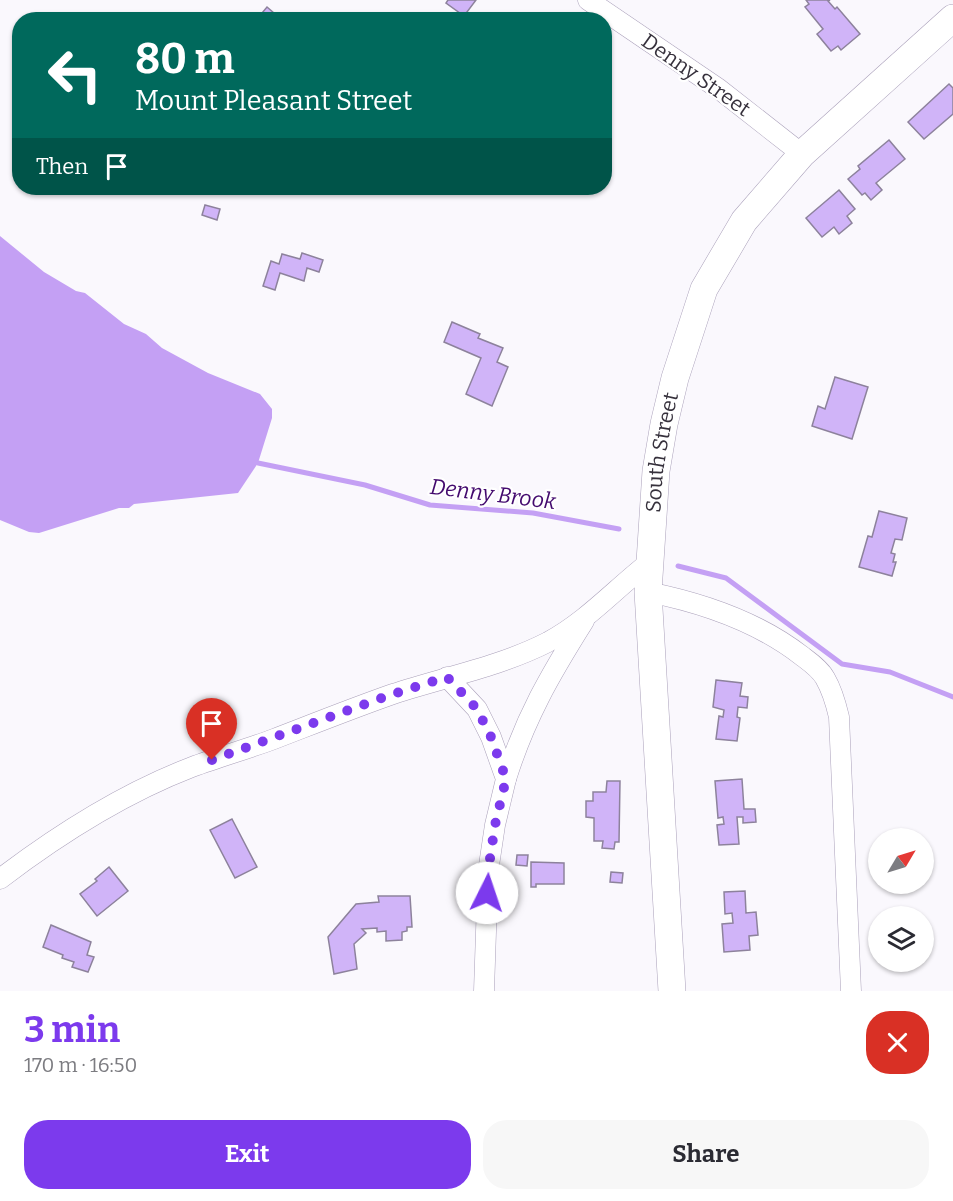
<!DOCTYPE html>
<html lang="en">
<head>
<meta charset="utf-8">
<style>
  :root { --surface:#fff; --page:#f7f7f7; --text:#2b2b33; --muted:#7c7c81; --accent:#7c3aed }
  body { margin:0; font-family:Bitter,serif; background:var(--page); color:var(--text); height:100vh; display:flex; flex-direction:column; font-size:22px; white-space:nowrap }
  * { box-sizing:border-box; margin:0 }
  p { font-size:20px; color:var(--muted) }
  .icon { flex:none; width:33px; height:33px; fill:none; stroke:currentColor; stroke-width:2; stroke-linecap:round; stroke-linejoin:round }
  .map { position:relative; height:991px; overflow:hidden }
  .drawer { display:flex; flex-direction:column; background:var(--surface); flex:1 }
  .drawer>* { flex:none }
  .banner { position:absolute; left:12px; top:12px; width:600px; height:183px; border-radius:24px; box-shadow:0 2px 4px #0004; background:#00695c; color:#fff; overflow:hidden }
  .needle { width:39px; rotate:52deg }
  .buttons { position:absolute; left:868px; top:828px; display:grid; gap:12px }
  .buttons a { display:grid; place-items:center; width:66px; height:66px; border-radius:50%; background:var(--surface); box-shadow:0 2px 4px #0004; font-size:30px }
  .pin { position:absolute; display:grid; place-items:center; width:51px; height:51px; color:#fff; margin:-62px -26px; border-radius:50% 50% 50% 0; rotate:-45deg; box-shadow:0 0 6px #0007 }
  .pin .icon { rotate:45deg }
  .me { position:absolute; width:66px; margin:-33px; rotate:4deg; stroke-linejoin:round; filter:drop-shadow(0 0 4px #0008) }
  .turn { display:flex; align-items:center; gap:21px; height:126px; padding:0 24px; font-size:27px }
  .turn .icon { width:78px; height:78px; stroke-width:2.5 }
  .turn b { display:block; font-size:42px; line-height:51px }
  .then { display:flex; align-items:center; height:57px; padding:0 24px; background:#0003; gap:12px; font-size:22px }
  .round { display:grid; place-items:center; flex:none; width:63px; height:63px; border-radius:24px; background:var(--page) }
  .overview { display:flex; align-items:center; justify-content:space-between; height:102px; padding:0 24px }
  h1 { font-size:36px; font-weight:700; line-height:45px; color:var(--accent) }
  .primary-button { display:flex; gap:12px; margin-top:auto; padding:12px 24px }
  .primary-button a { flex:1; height:69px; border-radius:24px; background:var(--accent); color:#fff; font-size:24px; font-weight:700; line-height:69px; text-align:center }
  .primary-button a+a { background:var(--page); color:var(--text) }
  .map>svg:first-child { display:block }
  .water { fill:#c4a0f4 }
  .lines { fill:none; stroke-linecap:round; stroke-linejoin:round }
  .stream { stroke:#c4a0f4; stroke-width:5 }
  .building { fill:#d0b4f8; stroke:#8d829c; stroke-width:1.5 }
  .street-casing { stroke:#aaa0ba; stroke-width:21 }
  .secondary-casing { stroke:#aaa0ba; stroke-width:28 }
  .street { stroke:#fff; stroke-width:20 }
  .secondary { stroke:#fff; stroke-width:27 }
  .route { stroke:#7c3aed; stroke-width:10; stroke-dasharray:0 18 }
  .labels { text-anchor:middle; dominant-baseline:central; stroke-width:4.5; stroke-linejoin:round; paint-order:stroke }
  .street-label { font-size:21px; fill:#36313c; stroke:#fff }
  .water-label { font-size:22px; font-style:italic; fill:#430a6e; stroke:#fff }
</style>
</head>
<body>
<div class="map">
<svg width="953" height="991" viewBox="0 0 953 991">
  <rect width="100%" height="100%" fill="#faf8fd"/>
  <!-- water -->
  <polygon class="water" points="0,236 44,272 76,291 85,293 124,324 146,334 162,348 208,373 260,394 272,409 272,418 258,463 238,493 134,504 129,508 119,508 39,533 29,532 0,520"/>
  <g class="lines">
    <!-- stream -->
    <g class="stream">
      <polyline points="258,463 365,485 430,505 533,513 619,529"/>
      <polyline points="678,566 726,578 842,664 890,672 953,697"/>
    </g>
  </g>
  <!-- building -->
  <g class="building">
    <polygon points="448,0 476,0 464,16 446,3"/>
    <polygon points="806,0 830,0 828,1 835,9 837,7 860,34 841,50 838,46 831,51 817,34 823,29 805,7 809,4"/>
    <polygon points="267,7 282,20 257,19"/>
    <polygon points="949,84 953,88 953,114 924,139 908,122"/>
    <polygon points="889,140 905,159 876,183 882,190 871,200 865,193 862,195 848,179 860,169 858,166"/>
    <polygon points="839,190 855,209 847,216 852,223 839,234 834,227 822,237 806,218"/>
    <polygon points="205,205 220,209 217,220 202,215"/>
    <polygon points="302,253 323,260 319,272 307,268 304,281 280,273 275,290 263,286 271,261 279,264 282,254 300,259"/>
    <polygon points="452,322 480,334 478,338 503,348 497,362 508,367 492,406 466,394 481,358 444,342"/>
    <polygon points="835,377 868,387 852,439 812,426 818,406 825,409"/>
    <polygon points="879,511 907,518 902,540 895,539 891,553 895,554 893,562 896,562 892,576 859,567 868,536 872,537"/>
    <polygon points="716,680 742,683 740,696 748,697 747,708 738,707 737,717 740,718 737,741 716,739 719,716 723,717 724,710 713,707"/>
    <polygon points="742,779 744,809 755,809 756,822 743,823 743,817 737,817 739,844 719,845 717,825 724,824 723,817 718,818 715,781"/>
    <polygon points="607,781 620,781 619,842 615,842 614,849 602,848 603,841 594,841 594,818 586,817 586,801 593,801 593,792 606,792"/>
    <polygon points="232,819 257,867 235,878 210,830"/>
    <polygon points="517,855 528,855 527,866 516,865"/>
    <polygon points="531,862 564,863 564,884 536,884 536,887 531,887"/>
    <polygon points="109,867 128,891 97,916 80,894 97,881 95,879"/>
    <polygon points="611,872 623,873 622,883 610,882"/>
    <polygon points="745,891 746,913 756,912 758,935 749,936 750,950 724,952 722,924 733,923 732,913 725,914 724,892"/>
    <polygon points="378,896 410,896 412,927 407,927 407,931 402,932 402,940 386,941 386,931 377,932 377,928 362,929 366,933 354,944 357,969 334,974 328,937 356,904 379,902"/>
    <polygon points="51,925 91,942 87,955 94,957 88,972 72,967 74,962 62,958 63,955 43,947"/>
  </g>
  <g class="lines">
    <defs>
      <g id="street">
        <polyline points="588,0 719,89 802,154"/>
        <path d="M648,592c55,11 109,29 154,64 8,6 18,13 23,22 7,12 11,26 14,39l12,274"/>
        <polyline points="447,677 477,709 491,737 506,779 495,825 488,872 484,991"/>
        <path d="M506,779c19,-61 44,-104 78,-158"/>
        <path d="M0,879c59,-45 122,-85 192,-112 27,-10 55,-18 82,-28 39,-15 79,-31 119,-45 51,-17 106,-27 155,-52 39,-21 68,-54 103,-81"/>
      </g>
      <g id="secondary">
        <path id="s1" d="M672,991l-24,-399 8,-121 8,-47 11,-46 29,-89 40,-68 58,-67 151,-136"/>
      </g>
    </defs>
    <!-- street casing -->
    <use href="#street" class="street-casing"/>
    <!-- secondary casing -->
    <use href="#secondary" class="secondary-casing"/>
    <!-- street -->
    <use href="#street" class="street"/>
    <!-- secondary -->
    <use href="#secondary" class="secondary"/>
  </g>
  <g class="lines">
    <!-- route -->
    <polyline class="route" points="212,760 390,695 447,677 477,709 491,737 506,779 495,825 488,872 487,893"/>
  </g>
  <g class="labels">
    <!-- street labels -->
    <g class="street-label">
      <text transform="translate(696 75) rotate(35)">Denny Street</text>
      <text stroke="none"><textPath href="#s1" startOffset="540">South Street</textPath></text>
    </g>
    <!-- water labels -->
    <g class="water-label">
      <text transform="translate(493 494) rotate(7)">Denny Brook</text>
    </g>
  </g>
</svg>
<div class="buttons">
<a><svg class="needle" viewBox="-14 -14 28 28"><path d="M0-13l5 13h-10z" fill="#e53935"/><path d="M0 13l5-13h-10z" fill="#7c7c81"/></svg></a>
<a><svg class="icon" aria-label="layers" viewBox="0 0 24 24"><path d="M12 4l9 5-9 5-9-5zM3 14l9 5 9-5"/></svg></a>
</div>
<div class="pin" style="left:212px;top:760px;background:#d93025"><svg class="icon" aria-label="arrive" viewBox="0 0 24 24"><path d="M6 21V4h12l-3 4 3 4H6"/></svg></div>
<svg class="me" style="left:487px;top:893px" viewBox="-20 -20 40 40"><circle r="19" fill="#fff"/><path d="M0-13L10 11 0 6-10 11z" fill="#7c3aed"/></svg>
<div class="banner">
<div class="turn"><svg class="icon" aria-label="left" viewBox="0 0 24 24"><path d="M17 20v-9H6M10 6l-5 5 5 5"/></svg><div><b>80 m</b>Mount Pleasant Street</div></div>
<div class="then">Then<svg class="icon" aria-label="arrive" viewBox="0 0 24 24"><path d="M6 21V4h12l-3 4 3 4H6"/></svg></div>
</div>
</div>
<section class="drawer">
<div class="overview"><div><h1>3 min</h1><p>170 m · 16:50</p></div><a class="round" style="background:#d93025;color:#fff"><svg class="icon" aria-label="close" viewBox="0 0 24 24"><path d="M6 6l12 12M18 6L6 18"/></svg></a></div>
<div class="primary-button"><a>Exit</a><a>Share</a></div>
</section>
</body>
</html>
